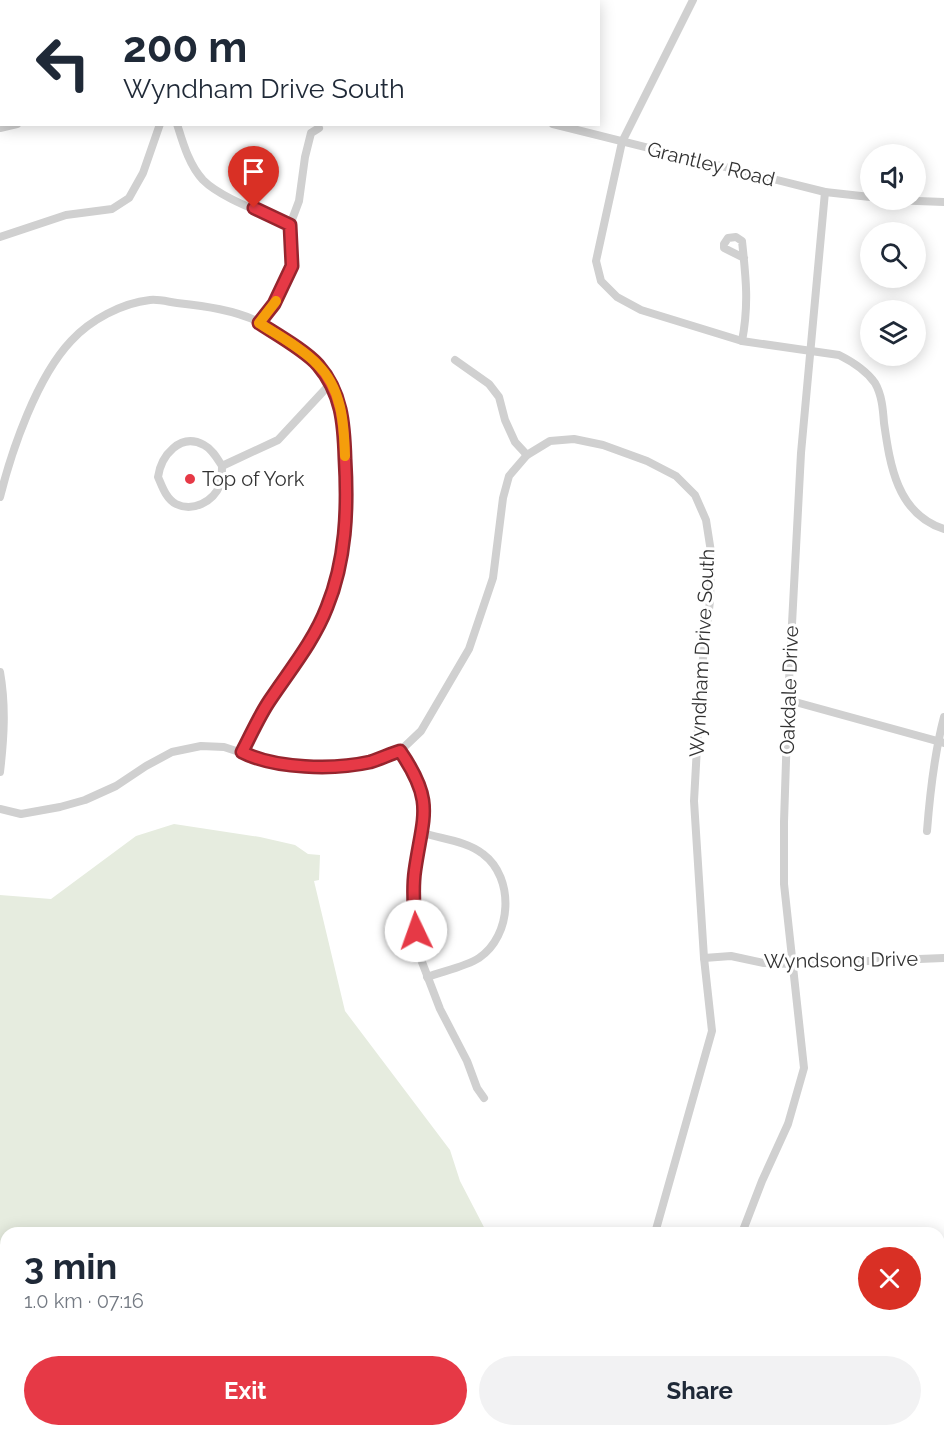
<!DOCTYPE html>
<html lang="en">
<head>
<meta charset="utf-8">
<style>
  :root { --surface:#fff; --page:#f2f2f3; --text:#1f2937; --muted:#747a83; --accent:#e63946 }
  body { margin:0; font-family:Raleway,sans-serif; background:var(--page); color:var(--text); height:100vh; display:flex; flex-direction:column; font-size:22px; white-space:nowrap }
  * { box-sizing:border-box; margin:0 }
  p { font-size:20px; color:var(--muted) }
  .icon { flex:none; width:33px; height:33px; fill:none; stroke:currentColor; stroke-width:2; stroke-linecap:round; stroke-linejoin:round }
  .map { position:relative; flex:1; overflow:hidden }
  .sheet { position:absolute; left:0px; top:1227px; width:945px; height:210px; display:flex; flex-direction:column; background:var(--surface); border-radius:18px 18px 0 0; box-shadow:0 3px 15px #0003 }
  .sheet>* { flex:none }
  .hud { position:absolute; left:0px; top:0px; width:600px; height:126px; box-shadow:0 3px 15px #0003; background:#fff; color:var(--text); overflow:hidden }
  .tools { position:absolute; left:860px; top:144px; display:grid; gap:12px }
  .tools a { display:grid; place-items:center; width:66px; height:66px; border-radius:50%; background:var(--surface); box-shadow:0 3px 15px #0003; font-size:30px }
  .pin { position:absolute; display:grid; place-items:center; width:51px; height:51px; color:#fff; margin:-62px -26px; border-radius:50% 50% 50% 0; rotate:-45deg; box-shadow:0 0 6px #0007 }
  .pin .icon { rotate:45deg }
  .me { position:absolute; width:66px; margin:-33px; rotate:357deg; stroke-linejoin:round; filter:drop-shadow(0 0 4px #0008) }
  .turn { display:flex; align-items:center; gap:21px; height:126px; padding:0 24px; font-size:27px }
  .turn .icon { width:78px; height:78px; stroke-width:2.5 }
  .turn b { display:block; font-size:42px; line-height:51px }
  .round { display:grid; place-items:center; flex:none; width:63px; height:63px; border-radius:32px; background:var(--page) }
  .headline { display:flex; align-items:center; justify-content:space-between; height:102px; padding:0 24px }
  h1 { font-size:36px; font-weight:700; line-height:45px }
  .action { display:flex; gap:12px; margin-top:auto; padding:12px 24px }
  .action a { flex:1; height:69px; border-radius:36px; background:var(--accent); color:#fff; font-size:24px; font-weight:700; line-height:69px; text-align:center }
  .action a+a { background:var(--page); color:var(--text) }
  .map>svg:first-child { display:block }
  .green { fill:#e6ecdf }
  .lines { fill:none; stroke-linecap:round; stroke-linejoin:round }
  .minor { stroke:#d0d0d0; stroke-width:8 }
  .route-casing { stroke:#96252e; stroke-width:15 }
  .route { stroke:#e63946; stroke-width:10 }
  .slow { stroke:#f59e0b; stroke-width:10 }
  .poi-dot { fill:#e63946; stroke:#fff; stroke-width:2 }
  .labels { text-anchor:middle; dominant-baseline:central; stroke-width:6; stroke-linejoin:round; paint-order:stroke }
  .street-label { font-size:20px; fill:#333; stroke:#fff }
  .poi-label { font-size:20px; fill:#333; stroke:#fff; text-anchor:start }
</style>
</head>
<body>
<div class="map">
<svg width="944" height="1437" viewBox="0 0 944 1437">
  <rect width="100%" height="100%" fill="#fff"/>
  <!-- green -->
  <polygon class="green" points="174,824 260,837 295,845 308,854 320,855 319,880 314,881 345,1011 450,1150 460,1181 487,1233 6,1233 6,1431 502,1431 502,1437 0,1437 0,895 51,899 136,836"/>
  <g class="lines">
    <!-- minor -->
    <g class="minor">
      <polyline points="54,0 56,2"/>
      <polyline points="384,0 385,2"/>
      <path d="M693,0l-71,142 -26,119 5,20 16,16 24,13 101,31 97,14c14,7 27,15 36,28 7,12 8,27 9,40 6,42 13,91 60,106"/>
      <polyline points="93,2 93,0"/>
      <polyline points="233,2 236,0"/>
      <polyline points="463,2 463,0"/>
      <path d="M177,124c6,19 12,41 26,56 19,19 62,33 87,45"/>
      <polyline points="553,124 825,192 870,197"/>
      <polyline points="0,128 17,124"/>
      <polyline points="891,200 944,202"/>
      <polyline points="0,237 66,215 112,209 129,198 143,173 160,124"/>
      <polyline points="259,323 274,304 285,285 292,266 290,225 299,201 305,157 311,133 319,128"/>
      <path d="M742,341c7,-36 4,-63 0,-100l-6,-4 -8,1 -4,6v4l20,10"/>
      <polyline points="455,360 489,384 499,397 505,420 515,442 527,455"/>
      <path d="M222,466c0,6 0,13 -2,19 -7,17 -27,27 -44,19 -10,-5 -14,-18 -18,-27 3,-21 22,-45 46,-32 8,4 13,13 18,21l56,-26 53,-57"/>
      <path d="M0,497c12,-48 37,-120 71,-156 19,-21 51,-38 79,-41 9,-1 19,2 27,3 27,3 59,7 84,20 11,7 22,16 33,24 15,11 29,20 38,38 21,44 17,139 5,188 -13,51 -39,84 -67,127 -10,16 -19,35 -28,52"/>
      <path d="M0,672c6,34 4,66 0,100"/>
      <polyline points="788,700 944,743"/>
      <polyline points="400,751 418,780 425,814 414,872 414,910 417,949 440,1009 467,1061 477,1088 484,1098"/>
      <polyline points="0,809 21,814 60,807 85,800 116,786 146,766 172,752 201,746 224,747 273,763 336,766 371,762 400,751 421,731 469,649 493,578 503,498 509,476 527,455 550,441 574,439 603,445 647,461 676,476 695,495 706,520 711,552 710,601 701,675 694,801 704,958 712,1031 655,1233"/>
      <path d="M927,831c3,-39 7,-76 17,-114"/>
      <path d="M423,833c19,6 44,8 60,21 32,24 29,82 -4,104 -14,9 -36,13 -52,19"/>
      <polyline points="704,958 731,956 764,963 793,964 944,958"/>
      <polyline points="742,1233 762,1181 788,1124 804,1068 784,884 784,822 788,700 801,453 825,192"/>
    </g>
  </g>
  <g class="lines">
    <defs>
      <path id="route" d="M254,208l36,17 2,41 -18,38 -15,19c17,11 47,28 59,42 24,28 26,59 27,94 3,50 1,101 -18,148 -13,34 -37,63 -57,93 -11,16 -19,35 -28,52 33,17 92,18 128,10 10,-3 20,-8 30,-11 35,51 23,64 15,119 -3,20 -1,42 1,61"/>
    </defs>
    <!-- route casing -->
    <use href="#route" class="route-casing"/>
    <!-- route -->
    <use href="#route" class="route"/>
    <!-- slow -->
    <path class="slow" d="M276,301l-17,22c18,12 43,25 58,41 25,24 27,60 28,92"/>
  </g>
  <!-- markers -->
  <circle class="poi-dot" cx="190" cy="479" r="6"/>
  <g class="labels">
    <!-- street labels -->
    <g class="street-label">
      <text transform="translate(711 164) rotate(14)">Grantley Road</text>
      <text transform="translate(702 653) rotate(-87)">Wyndham Drive South</text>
      <text transform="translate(789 690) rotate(-88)">Oakdale Drive</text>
      <text transform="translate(841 960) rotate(-1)">Wyndsong Drive</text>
    </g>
    <!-- poi labels -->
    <g class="poi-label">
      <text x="202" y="479">Top of York</text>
    </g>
  </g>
</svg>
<div class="tools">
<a><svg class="icon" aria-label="sound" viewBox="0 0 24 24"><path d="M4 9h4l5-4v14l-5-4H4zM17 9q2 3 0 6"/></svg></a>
<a><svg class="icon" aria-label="search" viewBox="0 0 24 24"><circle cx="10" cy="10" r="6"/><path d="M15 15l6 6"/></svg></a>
<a><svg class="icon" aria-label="layers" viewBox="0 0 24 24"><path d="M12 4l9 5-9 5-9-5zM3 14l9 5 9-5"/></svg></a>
</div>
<div class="pin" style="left:254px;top:208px;background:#d93025"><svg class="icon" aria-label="arrive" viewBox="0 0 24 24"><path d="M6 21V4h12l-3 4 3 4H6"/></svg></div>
<svg class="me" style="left:416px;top:931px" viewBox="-20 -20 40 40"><circle r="19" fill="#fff"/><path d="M0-13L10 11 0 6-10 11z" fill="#e63946"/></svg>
<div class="hud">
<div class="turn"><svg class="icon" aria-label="left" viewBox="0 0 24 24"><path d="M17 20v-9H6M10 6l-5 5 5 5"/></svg><div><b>200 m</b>Wyndham Drive South</div></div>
</div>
<section class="sheet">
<div class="headline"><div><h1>3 min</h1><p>1.0 km · 07:16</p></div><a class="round" style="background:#d93025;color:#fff"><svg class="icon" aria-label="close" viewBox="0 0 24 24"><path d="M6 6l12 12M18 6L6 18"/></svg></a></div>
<div class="action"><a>Exit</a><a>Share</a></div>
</section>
</div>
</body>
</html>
